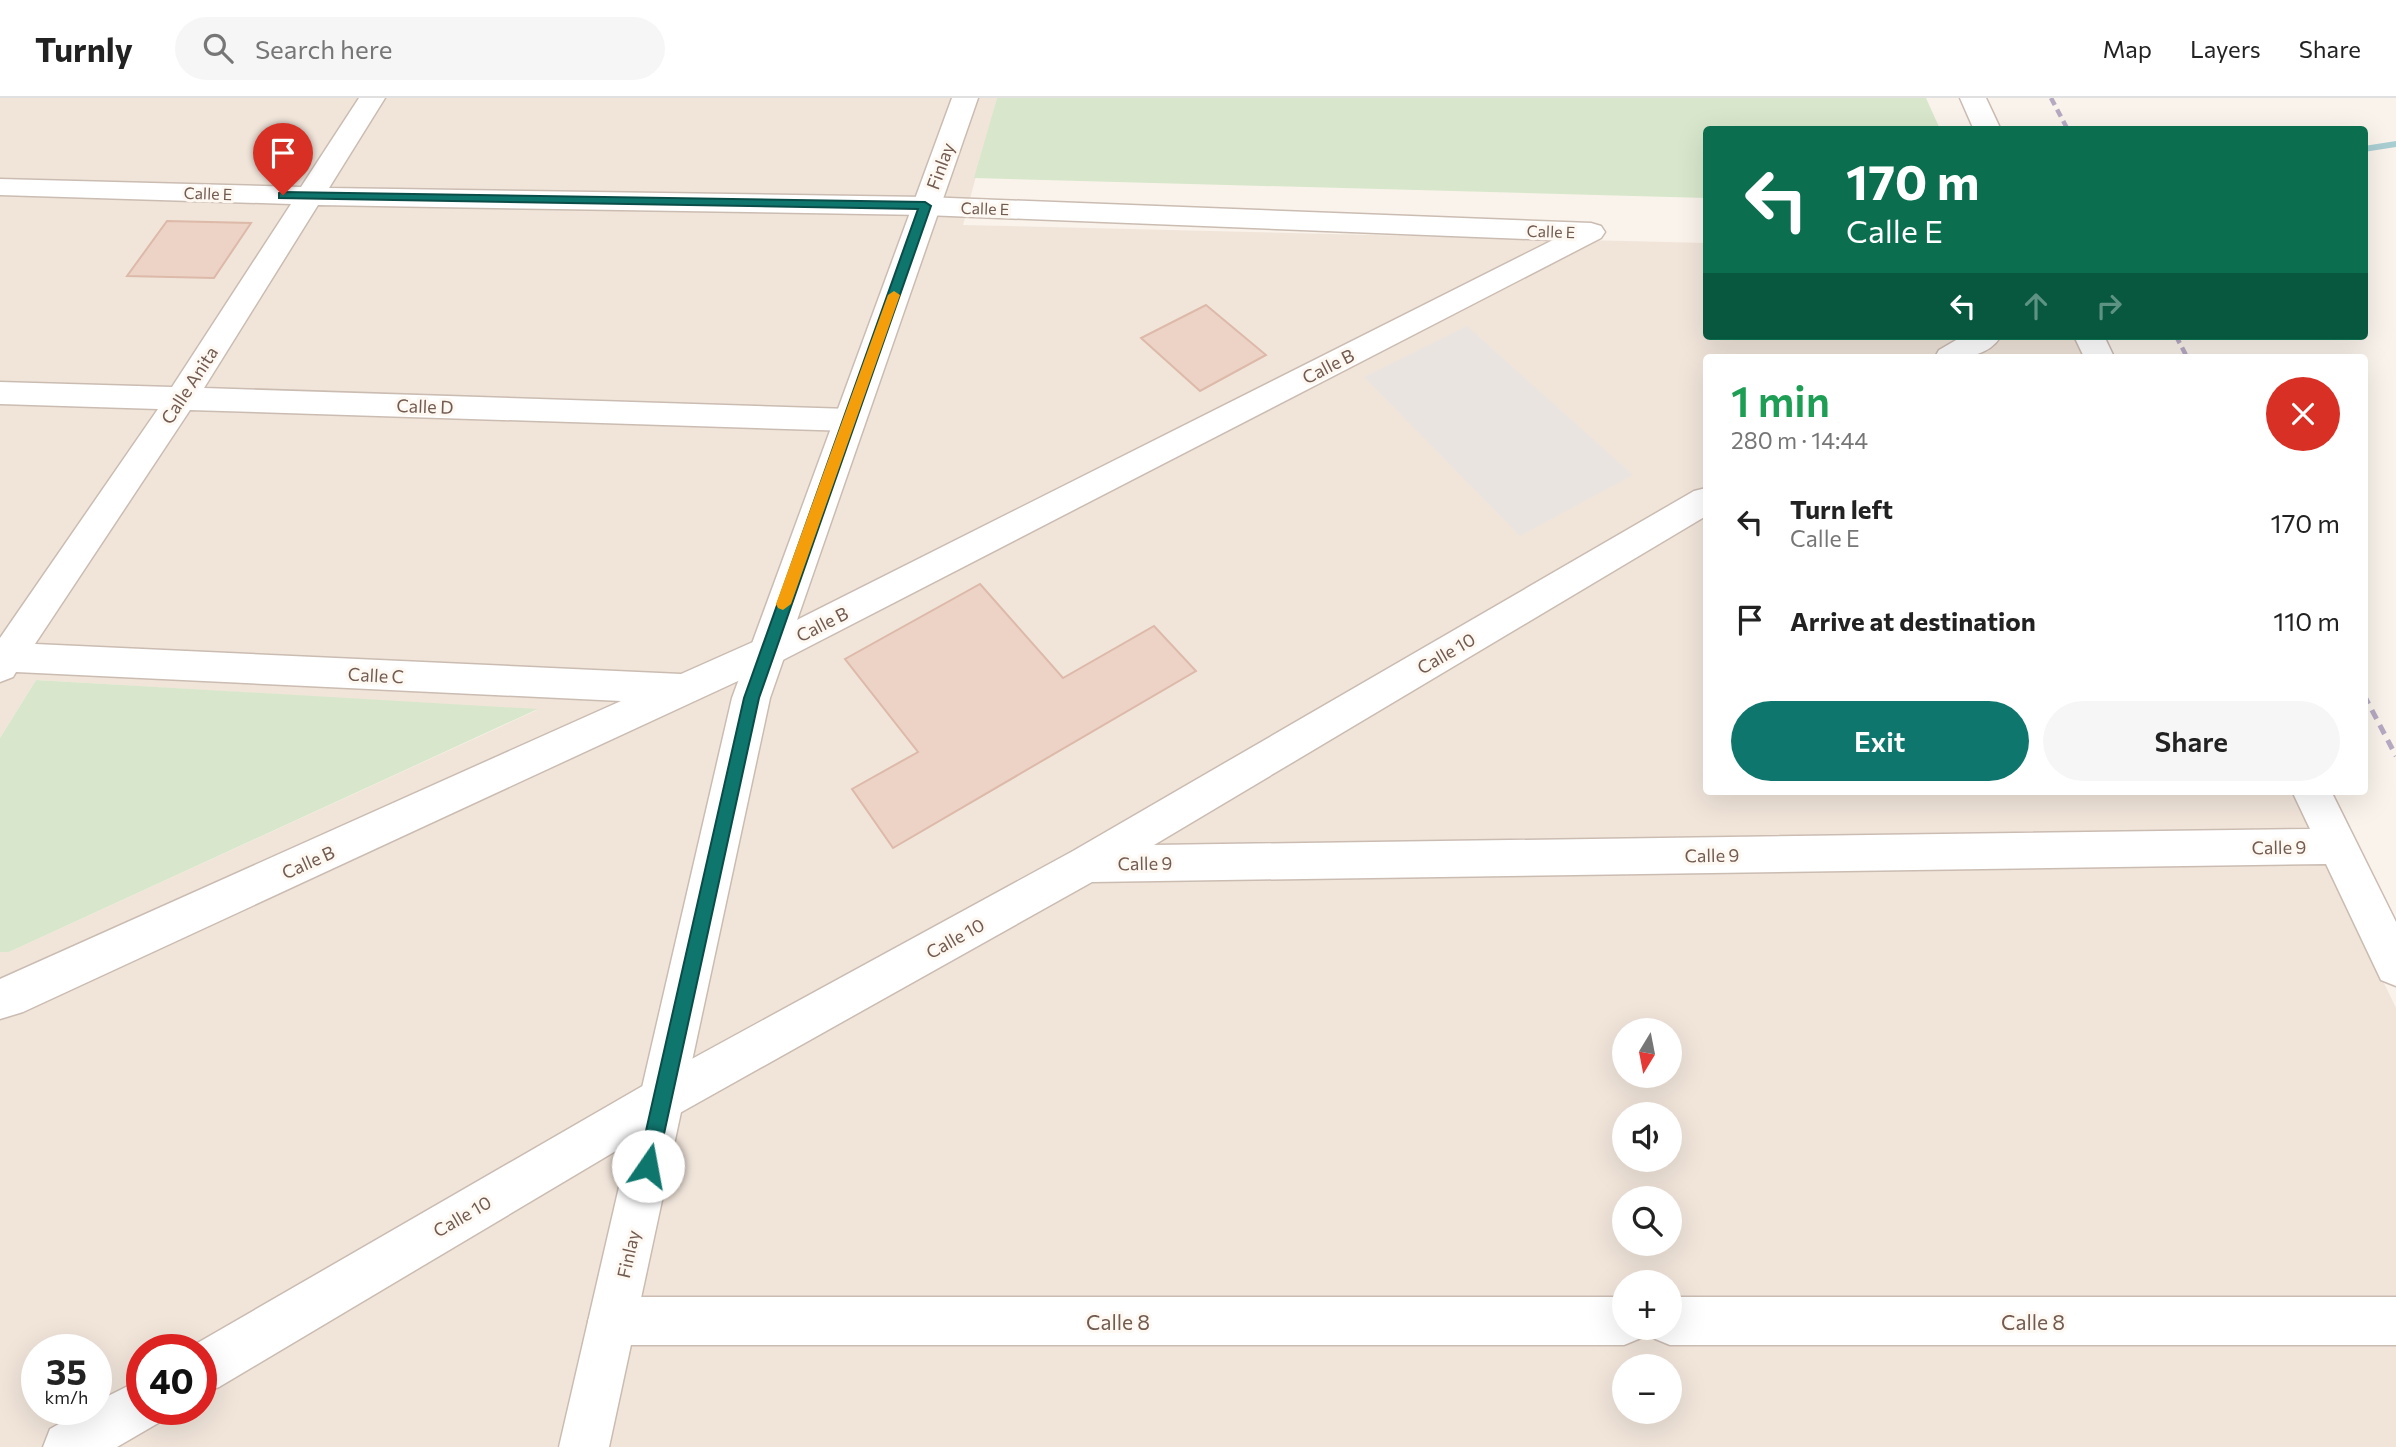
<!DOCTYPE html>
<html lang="en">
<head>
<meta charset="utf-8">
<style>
  :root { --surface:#fff; --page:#f6f6f6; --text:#222; --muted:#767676; --line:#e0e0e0; --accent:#0f766e }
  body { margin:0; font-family:Commissioner,sans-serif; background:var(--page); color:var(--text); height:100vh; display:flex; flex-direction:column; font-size:26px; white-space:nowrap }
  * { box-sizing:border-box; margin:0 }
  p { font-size:23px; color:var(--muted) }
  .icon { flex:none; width:38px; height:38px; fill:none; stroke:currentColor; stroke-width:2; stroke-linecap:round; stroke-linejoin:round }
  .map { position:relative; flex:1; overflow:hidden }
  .panel { position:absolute; left:1703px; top:256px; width:665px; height:441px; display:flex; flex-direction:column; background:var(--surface); border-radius:7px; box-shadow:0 7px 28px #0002 }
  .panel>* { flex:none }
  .hud { position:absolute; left:1703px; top:28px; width:665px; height:214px; border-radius:7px; box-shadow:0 7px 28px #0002; background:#0b6e4f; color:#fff; overflow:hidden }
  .needle { width:46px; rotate:190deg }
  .fabs { position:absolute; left:1612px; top:920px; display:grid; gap:14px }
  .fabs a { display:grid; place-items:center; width:70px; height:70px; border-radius:50%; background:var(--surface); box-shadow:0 7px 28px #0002; font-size:35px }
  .speed { position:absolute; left:21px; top:1236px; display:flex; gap:14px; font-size:35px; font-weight:700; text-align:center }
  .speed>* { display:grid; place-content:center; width:91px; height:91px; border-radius:50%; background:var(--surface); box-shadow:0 7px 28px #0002; line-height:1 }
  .speed small { font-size:18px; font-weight:400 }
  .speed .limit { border:10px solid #d22; background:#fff; color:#111 }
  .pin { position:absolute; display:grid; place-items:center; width:60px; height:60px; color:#fff; margin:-72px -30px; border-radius:50% 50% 50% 0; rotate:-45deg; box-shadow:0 0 7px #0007 }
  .pin .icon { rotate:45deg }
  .me { position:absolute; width:77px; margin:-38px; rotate:12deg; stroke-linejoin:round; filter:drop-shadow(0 0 5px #0008) }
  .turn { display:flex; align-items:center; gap:24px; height:147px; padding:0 28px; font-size:32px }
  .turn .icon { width:91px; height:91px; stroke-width:2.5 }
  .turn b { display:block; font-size:49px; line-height:60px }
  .lanes { display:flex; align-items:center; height:66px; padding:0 28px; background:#0003; justify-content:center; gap:35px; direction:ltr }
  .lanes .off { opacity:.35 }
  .round { display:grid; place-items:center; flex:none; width:74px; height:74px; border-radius:37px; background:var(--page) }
  .overview { display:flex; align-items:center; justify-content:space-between; height:119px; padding:0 28px }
  h1 { font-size:42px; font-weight:600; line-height:52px; color:#1e9e55 }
  .button { display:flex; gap:14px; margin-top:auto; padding:14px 28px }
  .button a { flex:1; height:80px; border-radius:42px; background:var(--accent); color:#fff; font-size:28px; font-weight:600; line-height:80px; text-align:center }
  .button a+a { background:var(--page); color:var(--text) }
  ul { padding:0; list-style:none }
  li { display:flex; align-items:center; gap:21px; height:98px; padding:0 28px }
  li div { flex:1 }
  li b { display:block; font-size:26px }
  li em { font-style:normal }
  header { display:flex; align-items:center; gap:42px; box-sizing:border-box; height:98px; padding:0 35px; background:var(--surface); border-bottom:2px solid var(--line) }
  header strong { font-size:33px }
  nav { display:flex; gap:38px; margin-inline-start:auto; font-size:24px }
  .search { width:490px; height:63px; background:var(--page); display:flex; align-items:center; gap:18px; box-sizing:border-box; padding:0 24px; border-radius:38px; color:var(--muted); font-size:26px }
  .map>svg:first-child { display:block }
  .residential { fill:#f1e5da; fill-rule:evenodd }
  .industrial { fill:#eae4e0 }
  .green { fill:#d8e7cb }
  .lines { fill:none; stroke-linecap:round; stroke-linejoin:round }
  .stream { fill:#a9ced2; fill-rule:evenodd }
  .building { fill:#ecd3c6; stroke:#ddb9a9; stroke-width:2 }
  .minor-casing { stroke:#cbbcb2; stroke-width:3 }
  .tertiary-casing { stroke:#cbbcb2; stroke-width:3 }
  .minor { fill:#fff; fill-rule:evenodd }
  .tertiary { fill:#fff; fill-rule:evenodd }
  .rail-far1 { stroke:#b6aac3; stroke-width:4.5; stroke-dasharray:8 5; stroke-linecap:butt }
  .rail { stroke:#b6aac3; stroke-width:5; stroke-dasharray:10 7; stroke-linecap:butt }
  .route { fill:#0f766e; stroke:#0a4d48; stroke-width:2 }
  .slow { fill:#f59e0b }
  .labels { text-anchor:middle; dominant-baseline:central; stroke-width:6; stroke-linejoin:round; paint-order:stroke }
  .far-street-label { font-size:16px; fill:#725b51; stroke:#fdf8f1 }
  .street-label { font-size:18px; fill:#725b51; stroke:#fdf8f1 }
  .near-street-label { font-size:21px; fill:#725b51; stroke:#fdf8f1 }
</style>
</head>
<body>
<header>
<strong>Turnly</strong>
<div class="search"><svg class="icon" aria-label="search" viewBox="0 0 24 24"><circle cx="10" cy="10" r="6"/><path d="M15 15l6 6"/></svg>Search here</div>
<nav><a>Map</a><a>Layers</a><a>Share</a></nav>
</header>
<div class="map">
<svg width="2396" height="1349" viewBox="0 0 2396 1349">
  <rect width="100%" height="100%" fill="#faf3eb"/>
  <!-- residential -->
  <path class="residential" d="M0,0h997l-34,127 743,18v93h369l10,21h-379v434h586l104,217v439h-2396v-495h9l528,-242 -501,-30 -36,58zM1624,933h46v45h-46zM1624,1017h46v45h-46zM1624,1101h46v45h-46zM1624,1185h46v45h-46zM37,1251h59v60h-59zM142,1251h59v60h-59zM1624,1269h46v45h-46z"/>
  <!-- industrial -->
  <polygon class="industrial" points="1467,228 1633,377 1520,438 1364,279"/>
  <!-- green -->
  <g class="green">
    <polygon points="997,0 1926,0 1940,31 1706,32 1706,100 974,80"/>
    <polygon points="36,582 538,611 9,854 0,854 0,640"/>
  </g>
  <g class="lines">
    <!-- stream -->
    <polygon class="stream" points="2396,43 2396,49 2364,54 2364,48"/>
  </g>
  <!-- building -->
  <g class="building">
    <polygon points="167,123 251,125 214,180 127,178"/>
    <polygon points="1206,207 1266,257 1200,293 1141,240"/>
    <polygon points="980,486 1063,580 1154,528 1196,573 893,750 852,691 918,654 845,561"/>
  </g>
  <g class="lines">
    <defs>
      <g id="minor">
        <path d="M359,0h26l-56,90 596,9 666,26 10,3 4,6 -4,6 -822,424 -756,350 -23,7v-40l621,-278 -605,-29 -3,5 -13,5v-44l158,-229 -158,-5v-22l172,5 119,-183 -291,-9v-16l301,8zM318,107l607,10 628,25 -800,402 -72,32 -646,-30 155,-234 660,21 11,-3 5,-8 -5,-8 -11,-3 -646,-21z"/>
        <polygon points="1960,0 1986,0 2001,32 1974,32"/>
        <path d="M1963,238h38c-15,24 -42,21 -66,21l4,-7z"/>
        <polygon points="2074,238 2104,238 2114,259 2084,259"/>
        <polygon points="1706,390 1706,418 1154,747 2310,731 2292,693 2331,693 2396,824 2396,888 2381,882 2326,766 1092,784 678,1016 219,1289 201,1296 201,1251 187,1251 646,986 1073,753 1694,393"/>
        <polygon points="612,1199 1624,1199 1624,1230 1645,1230 1641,1240 1624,1247 612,1247 595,1240 588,1223 595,1206"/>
        <polygon points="1670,1199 2396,1199 2396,1247 1670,1247 1653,1240 1649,1230 1670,1230"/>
        <polygon points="142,1281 142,1311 165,1311 160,1324 117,1349 43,1349 50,1331 85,1311 96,1311 96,1304"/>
      </g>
      <polygon id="tertiary" points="952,0 978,0 770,600 609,1349 559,1349 732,600"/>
    </defs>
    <!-- minor casing -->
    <use href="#minor" class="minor-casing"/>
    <!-- tertiary casing -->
    <use href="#tertiary" class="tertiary-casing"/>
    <!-- minor -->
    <use href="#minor" class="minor"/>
    <!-- tertiary -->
    <use href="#tertiary" class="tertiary"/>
    <!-- rail-far1 -->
    <g class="rail-far1">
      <polyline points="2051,0 2068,32"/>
      <polyline points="2176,238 2187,259"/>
    </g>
    <!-- rail -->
    <polyline class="rail" points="2364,597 2396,658"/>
  </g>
  <!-- route -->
  <polygon class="route" points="283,94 925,104 931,108 759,600 657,1068 654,1074 648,1077 641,1074 638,1068 744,600 918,111 279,100 279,95"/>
  <!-- slow -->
  <polygon class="slow" points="894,193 900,197 791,506 783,512 778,510 776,506 888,197"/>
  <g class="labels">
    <!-- far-street labels -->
    <g class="far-street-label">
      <text transform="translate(208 95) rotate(2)">Calle E</text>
      <text transform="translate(985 110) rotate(2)">Calle E</text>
      <text transform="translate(1551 133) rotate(2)">Calle E</text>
    </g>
    <!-- street labels -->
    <g class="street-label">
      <text transform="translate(940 68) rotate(-70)">Finlay</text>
      <text transform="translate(1328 268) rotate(-27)">Calle B</text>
      <text transform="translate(189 287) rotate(-57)">Calle Anita</text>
      <text transform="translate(425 308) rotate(2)">Calle D</text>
      <text transform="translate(822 526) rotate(-27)">Calle B</text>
      <text transform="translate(1446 555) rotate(-30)">Calle 10</text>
      <text transform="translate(376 577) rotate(3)">Calle C</text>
      <text transform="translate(2279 749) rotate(-1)">Calle 9</text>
      <text transform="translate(1712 757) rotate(-1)">Calle 9</text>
      <text transform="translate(308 764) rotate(-24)">Calle B</text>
      <text transform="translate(1145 765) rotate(-1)">Calle 9</text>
      <text transform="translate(955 840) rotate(-29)">Calle 10</text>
      <text transform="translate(462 1118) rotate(-30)">Calle 10</text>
      <text transform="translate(628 1156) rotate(-77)">Finlay</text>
    </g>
    <!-- near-street labels -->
    <g class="near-street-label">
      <text x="1118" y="1223">Calle 8</text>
      <text x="2033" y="1223">Calle 8</text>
    </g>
  </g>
</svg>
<div class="fabs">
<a><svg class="needle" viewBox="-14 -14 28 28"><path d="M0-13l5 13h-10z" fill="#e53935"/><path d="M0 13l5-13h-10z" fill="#767676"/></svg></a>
<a><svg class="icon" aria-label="sound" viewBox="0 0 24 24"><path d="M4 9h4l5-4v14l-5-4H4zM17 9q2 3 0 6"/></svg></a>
<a><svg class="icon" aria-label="search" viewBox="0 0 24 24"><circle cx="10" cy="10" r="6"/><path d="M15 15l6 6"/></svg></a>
<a>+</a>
<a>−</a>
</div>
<div class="speed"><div>35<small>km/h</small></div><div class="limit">40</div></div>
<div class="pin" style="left:283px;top:97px;background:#d93025"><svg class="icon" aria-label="arrive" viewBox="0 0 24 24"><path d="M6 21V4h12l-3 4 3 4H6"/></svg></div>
<svg class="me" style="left:648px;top:1068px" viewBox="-20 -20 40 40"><circle r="19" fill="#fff"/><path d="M0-13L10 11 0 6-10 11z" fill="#0f766e"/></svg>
<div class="hud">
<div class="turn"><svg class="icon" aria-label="left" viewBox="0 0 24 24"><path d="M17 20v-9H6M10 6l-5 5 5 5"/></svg><div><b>170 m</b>Calle E</div></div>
<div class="lanes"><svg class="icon" aria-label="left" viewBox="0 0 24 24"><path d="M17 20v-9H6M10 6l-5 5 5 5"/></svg><svg class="icon off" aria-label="ahead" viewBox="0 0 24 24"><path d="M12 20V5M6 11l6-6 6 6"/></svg><svg class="icon off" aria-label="right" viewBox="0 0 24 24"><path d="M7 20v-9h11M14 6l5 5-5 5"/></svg></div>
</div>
<section class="panel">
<div class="overview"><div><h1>1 min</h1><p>280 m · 14:44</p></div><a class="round" style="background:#d93025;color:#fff"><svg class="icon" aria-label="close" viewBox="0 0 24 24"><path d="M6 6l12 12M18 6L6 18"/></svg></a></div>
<ul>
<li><svg class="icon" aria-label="left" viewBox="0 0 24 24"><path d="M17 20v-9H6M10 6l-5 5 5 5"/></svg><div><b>Turn left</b><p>Calle E</p></div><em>170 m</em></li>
<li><svg class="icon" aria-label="arrive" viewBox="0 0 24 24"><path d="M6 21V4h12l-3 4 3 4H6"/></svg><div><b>Arrive at destination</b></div><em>110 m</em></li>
</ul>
<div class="button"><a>Exit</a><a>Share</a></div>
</section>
</div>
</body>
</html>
